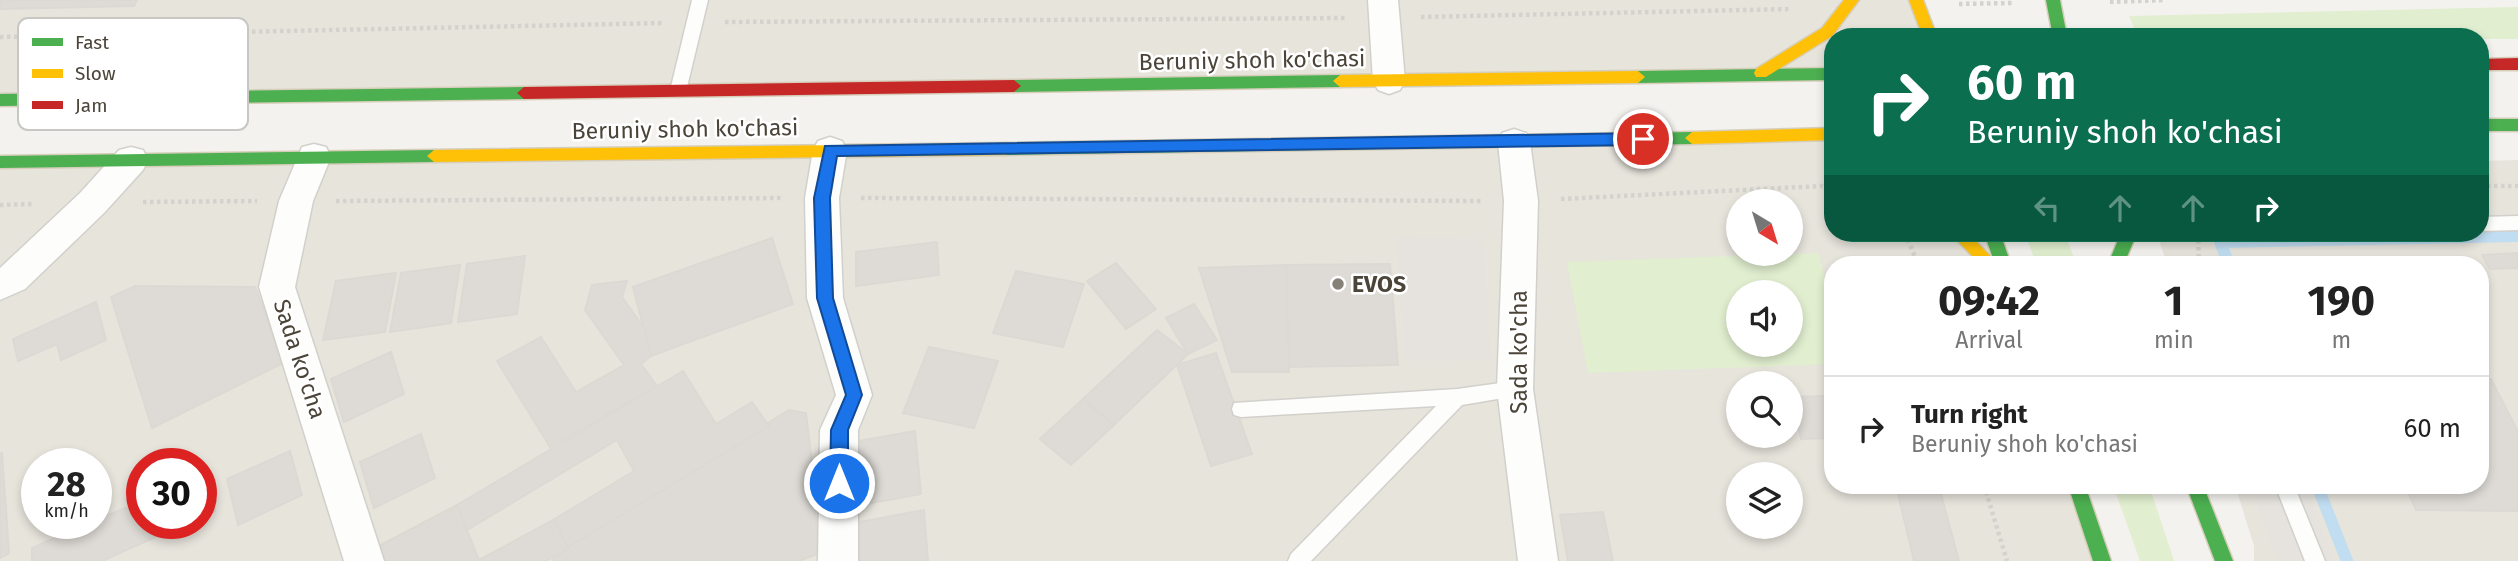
<!DOCTYPE html>
<html lang="en">
<head>
<meta charset="utf-8">
<style>
  :root { --surface:#fff; --page:#f6f6f6; --text:#222; --muted:#767676; --line:#e0e0e0 }
  body { margin:0; font-family:"Fira Sans",sans-serif; background:var(--page); color:var(--text); height:100vh; display:flex; flex-direction:column; font-size:26px; white-space:nowrap }
  * { box-sizing:border-box; margin:0 }
  p { font-size:23px; color:var(--muted) }
  .icon { flex:none; width:38px; height:38px; fill:none; stroke:currentColor; stroke-width:2; stroke-linecap:round; stroke-linejoin:round }
  .map { position:relative; flex:1; overflow:hidden }
  .panel { position:absolute; left:1824px; top:256px; width:665px; height:238px; display:flex; flex-direction:column; background:var(--surface); border-radius:28px; box-shadow:0 4px 10px #0003 }
  .panel>* { flex:none }
  .hud { position:absolute; left:1824px; top:28px; width:665px; height:214px; border-radius:28px; box-shadow:0 4px 10px #0003; background:#0b6e4f; color:#fff; overflow:hidden }
  .needle { width:46px; rotate:142deg }
  .controls { position:absolute; left:1726px; top:189px; display:grid; gap:14px }
  .controls a { display:grid; place-items:center; width:77px; height:77px; border-radius:50%; background:var(--surface); box-shadow:0 4px 10px #0003; font-size:35px }
  .speed { position:absolute; left:21px; top:448px; display:flex; gap:14px; font-size:35px; font-weight:700; text-align:center }
  .speed>* { display:grid; place-content:center; width:91px; height:91px; border-radius:50%; background:var(--surface); box-shadow:0 4px 10px #0003; line-height:1 }
  .speed small { font-size:18px; font-weight:400 }
  .speed .limit { border:10px solid #d22; background:#fff; color:#111 }
  .pin { position:absolute; display:grid; place-items:center; width:60px; height:60px; color:#fff; margin:-30px; border:4px solid #fff; border-radius:50%; box-shadow:0 2px 7px #0007 }
  .me { position:absolute; width:77px; margin:-38px; rotate:0deg; stroke-linejoin:round; filter:drop-shadow(0 0 5px #0008) }
  .turn { display:flex; align-items:center; gap:24px; height:147px; padding:0 28px; font-size:32px }
  .turn .icon { width:91px; height:91px; stroke-width:2.5 }
  .turn b { display:block; font-size:49px; line-height:60px }
  .lanes { display:flex; align-items:center; height:66px; padding:0 28px; background:#0003; justify-content:center; gap:35px; direction:ltr }
  .lanes .off { opacity:.35 }
  .eta { display:flex; justify-content:space-evenly; align-items:center; height:119px; text-align:center }
  .eta b { font-size:42px; font-weight:700; line-height:49px }
  ul { padding:0; list-style:none }
  li { display:flex; align-items:center; gap:21px; height:105px; padding:0 28px; border-top:2px solid var(--line) }
  li div { flex:1 }
  li b { display:block; font-size:26px }
  li em { font-style:normal }
  .map>svg:first-child { display:block }
  .residential { fill:#e7e4dc; fill-rule:evenodd }
  .green { fill:#e1eecf; fill-rule:evenodd }
  .parking { fill:#e6e3df }
  .lines { fill:none; stroke-linecap:round; stroke-linejoin:round }
  .stream { stroke:#c0ddf1; stroke-width:12 }
  .building { fill:#dedbd6; stroke:#dcd9d4; stroke-width:2 }
  .lane-casing { stroke:#d2d0cb; stroke-width:3 }
  .street-casing { stroke:#d2d0cb; stroke-width:3 }
  .fast-casing { stroke:#d6cebb; stroke-width:3 }
  .slow-casing { stroke:#d6cebb; stroke-width:3 }
  .jam-casing { stroke:#d6cebb; stroke-width:3 }
  .path { stroke:#d3d2cc; stroke-width:4.5; stroke-dasharray:3.5 3.5; stroke-linecap:butt }
  .lane { fill:#fdfdfc; fill-rule:evenodd }
  .street { fill:#fdfdfc; fill-rule:evenodd }
  .fast { fill:#4caf50; fill-rule:evenodd }
  .slow { fill:#ffc107; fill-rule:evenodd }
  .jam { fill:#c62828; fill-rule:evenodd }
  .route { fill:#1a73e8; stroke:#114b97; stroke-width:2 }
  .poi-dot { fill:#868178; stroke:#fff; stroke-width:2.5 }
  .labels { text-anchor:middle; dominant-baseline:central; stroke-width:5; stroke-linejoin:round; paint-order:stroke }
  .street-label { font-size:23px; fill:#4b4439; stroke:#fff }
  .poi-label { font-size:23px; font-weight:bold; fill:#4b4439; stroke:#fff; text-anchor:start }
  .key { fill:#fff; stroke:#c9c7c4; stroke-width:2 }
  .key-label { font-size:19px; fill:#4b4439 }
</style>
</head>
<body>
<div class="map">
<svg width="2518" height="561" viewBox="0 0 2518 561">
  <rect width="100%" height="100%" fill="#f4f2ee"/>
  <!-- residential -->
  <g class="residential">
    <polygon points="0,0 1916,0 1930,37 1832,37 1832,74 0,100"/>
    <path d="M1832,134v99h160l11,31h-171v221h245l25,76h-2102v-399zM1738,201h52v53h-52zM1738,292h52v53h-52zM1738,383h52v53h-52zM37,464h59v59h-59zM142,464h59v59h-59zM1738,474h52v53h-52z"/>
    <polygon points="2518,160 2518,561 2254,561 2254,546 2235,485 2480,485 2480,264 2167,264 2160,243 2165,233 2480,233 2480,161"/>
  </g>
  <!-- green -->
  <g class="green">
    <polygon points="2518,7 2518,39 2480,39 2480,37 2138,37 2129,16"/>
    <polygon points="2025,233 2065,233 2076,264 2036,264"/>
    <path d="M1818,253l14,49v62l-244,9 -21,-111zM1738,292h52v53h-52z"/>
    <polygon points="2113,485 2149,485 2174,561 2140,561"/>
  </g>
  <!-- parking -->
  <g class="parking">
    <polygon points="1396,237 1484,239 1491,360 1405,361"/>
    <polygon points="2249,485 2305,485 2335,561 2278,561"/>
  </g>
  <g class="lines">
    <!-- stream -->
    <g class="stream">
      <polyline points="2229,264 2220,242 2518,236"/>
      <polyline points="2317,485 2347,561"/>
    </g>
  </g>
  <!-- building -->
  <g class="building">
    <polygon points="0,0 137,0 134,6 0,9"/>
    <polygon points="772,238 793,304 651,356 633,287"/>
    <polygon points="937,242 939,275 856,286 856,252"/>
    <polygon points="2518,253 2518,268 2490,269 2482,255"/>
    <polygon points="525,256 517,314 458,322 467,264"/>
    <polygon points="1116,263 1156,309 1126,329 1087,281"/>
    <polygon points="1390,264 1398,365 1289,367 1286,265"/>
    <polygon points="460,265 451,323 390,332 401,273"/>
    <polygon points="1286,265 1289,372 1232,372 1199,268"/>
    <polygon points="1016,271 1084,284 1063,347 993,333"/>
    <polygon points="396,273 385,332 323,340 336,281"/>
    <polygon points="627,281 622,297 644,328 651,356 641,364 657,386 550,447 497,361 541,337 576,392 624,365 585,310 592,285"/>
    <polygon points="135,286 255,287 283,363 152,428 111,297"/>
    <polygon points="96,302 106,340 61,360 57,344 18,361 13,339"/>
    <polygon points="1194,304 1217,340 1188,354 1166,318"/>
    <polygon points="1157,330 1188,354 1114,425 1083,399"/>
    <polygon points="929,347 998,361 974,428 903,413"/>
    <polygon points="391,352 404,394 344,422 331,379"/>
    <polygon points="1216,353 1252,454 1211,466 1177,365"/>
    <polygon points="683,371 716,424 752,402 769,426 568,549 555,519 634,471 617,440 467,530 457,505"/>
    <polygon points="2480,379 2491,379 2518,432 2518,511 2416,510 2405,485 2480,485"/>
    <polygon points="1824,396 1832,438 1801,439 1791,397"/>
    <polygon points="1083,399 1114,425 1071,465 1040,439"/>
    <polygon points="789,410 806,413 815,488 817,554 799,561 554,561 552,557 769,426 768,423"/>
    <polygon points="915,431 921,494 850,507 847,443"/>
    <polygon points="421,434 435,478 374,508 360,462"/>
    <polygon points="290,451 302,495 238,525 227,479"/>
    <polygon points="2,453 9,553 0,558 0,454"/>
    <polygon points="208,473 215,511 201,517 201,476"/>
    <polygon points="1898,494 1941,494 1959,561 1914,561"/>
    <polygon points="142,501 142,523 187,523 102,561 32,561 32,548 89,523 96,523 96,520"/>
    <polygon points="457,505 479,560 555,519 568,549 546,561 375,561 371,550"/>
    <polygon points="924,510 928,561 856,561 854,523"/>
    <polygon points="1603,512 1613,561 1568,561 1560,515"/>
  </g>
  <g class="lines">
    <defs>
      <g id="lane">
        <polygon points="692,0 708,0 686,91 678,97 670,91"/>
        <polygon points="2518,216 2518,230 2480,231 2480,217"/>
        <polygon points="1515,381 1521,383 1524,389 1521,395 1462,405 1311,561 1288,561 1291,554 1436,406 1241,417 1234,415 1232,409 1234,403 1457,389"/>
        <polygon points="2275,485 2294,485 2325,561 2305,561"/>
      </g>
      <g id="street">
        <polygon points="1368,0 1398,0 1405,81 1400,90 1389,94 1378,90 1373,81"/>
        <polygon points="1514,129 1526,133 1530,142 1538,201 1533,389 1558,561 1518,561 1497,389 1504,201 1498,142 1502,133"/>
        <polygon points="830,137 842,141 847,150 839,198 843,298 872,395 858,430 858,561 818,561 820,430 836,395 807,298 805,198 813,150 818,141"/>
        <polygon points="314,144 326,147 331,157 313,201 295,287 384,561 344,561 259,287 279,201 302,147"/>
        <polygon points="131,147 143,150 148,160 143,170 104,213 25,289 0,300 0,268 80,193 119,150"/>
      </g>
      <g id="fast">
        <polygon points="2046,0 2060,0 2067,37 2053,37"/>
        <polygon points="1832,68 1832,80 1638,83 1631,77 1638,71"/>
        <polygon points="1340,75 1347,81 1340,87 1014,92 1007,86 1014,80"/>
        <polygon points="524,87 531,93 524,99 0,106 0,94"/>
        <rect x="2480" y="119" width="38" height="12"/>
        <polygon points="1692,132 1699,138 1692,144 1006,155 999,149 1006,143"/>
        <polygon points="434,150 441,156 434,162 0,168 0,156"/>
        <polygon points="1984,233 2000,233 2011,264 1995,264"/>
        <polygon points="2121,233 2137,233 2124,264 2108,264"/>
        <polygon points="2068,485 2085,485 2111,561 2093,561"/>
        <polygon points="2186,485 2203,485 2233,561 2215,561"/>
      </g>
      <g id="slow">
        <polygon points="1844,0 1859,0 1832,36 1766,77 1756,77 1754,73 1756,69 1822,28"/>
        <polygon points="1909,0 1923,0 1937,37 1923,37"/>
        <polygon points="1638,71 1645,77 1638,83 1340,87 1333,81 1340,75"/>
        <polygon points="1832,128 1832,140 1692,144 1685,138 1692,132"/>
        <polygon points="1006,143 1013,149 1006,155 434,162 427,156 434,150"/>
        <polygon points="1950,233 1968,233 1998,264 1980,264"/>
      </g>
      <g id="jam">
        <polygon points="2518,58 2518,70 2480,70 2480,59"/>
        <polygon points="1014,80 1021,86 1014,92 524,99 517,93 524,87"/>
      </g>
    </defs>
    <!-- lane casing -->
    <use href="#lane" class="lane-casing"/>
    <!-- street casing -->
    <use href="#street" class="street-casing"/>
    <!-- fast casing -->
    <use href="#fast" class="fast-casing"/>
    <!-- slow casing -->
    <use href="#slow" class="slow-casing"/>
    <!-- jam casing -->
    <use href="#jam" class="jam-casing"/>
    <!-- path -->
    <g class="path">
      <polyline points="2110,2 2164,0"/>
      <polyline points="1959,4 2014,3"/>
      <polyline points="1421,17 1791,9"/>
      <polyline points="725,22 1346,18"/>
      <polyline points="0,37 664,23"/>
      <polyline points="2480,186 2518,186"/>
      <polyline points="861,198 1482,201"/>
      <polyline points="1561,199 1822,186 1832,188"/>
      <polyline points="336,201 782,198"/>
      <polyline points="143,202 257,201"/>
      <polyline points="0,205 33,204"/>
      <polyline points="1905,233 1918,264"/>
      <polyline points="2198,233 2199,264"/>
      <polyline points="1984,485 2007,561"/>
    </g>
    <!-- lane -->
    <use href="#lane" class="lane"/>
    <!-- street -->
    <use href="#street" class="street"/>
    <!-- fast -->
    <use href="#fast" class="fast"/>
    <!-- slow -->
    <use href="#slow" class="slow"/>
    <!-- jam -->
    <use href="#jam" class="jam"/>
  </g>
  <!-- route -->
  <polygon class="route" points="1643,133 1650,139 1643,145 837,156 830,198 833,298 862,395 848,430 848,483 845,488 839,491 833,488 830,483 831,430 846,395 817,298 814,198 825,146"/>
  <!-- markers -->
  <circle class="poi-dot" cx="1338" cy="284" r="7"/>
  <g class="labels">
    <!-- street labels -->
    <g class="street-label">
      <text transform="translate(1252 60) rotate(-1)">Beruniy shoh ko'chasi</text>
      <text transform="translate(685 129) rotate(-1)">Beruniy shoh ko'chasi</text>
      <text transform="translate(1519 352) rotate(-90)">Sada ko'cha</text>
      <text transform="translate(300 359) rotate(72)">Sada ko'cha</text>
    </g>
    <!-- poi labels -->
    <g class="poi-label">
      <text x="1352" y="284">EVOS</text>
    </g>
  </g>
  <!-- legend -->
  <rect x="18" y="18" width="230" height="112" rx="10" class="key"/>
  <rect x="32" y="38" width="31" height="8" fill="#4caf50"/>
  <rect x="32" y="69" width="31" height="9" fill="#ffc107"/>
  <rect x="32" y="101" width="31" height="8" fill="#c62828"/>
  <g class="key-label">
    <text x="75" y="49">Fast</text>
    <text x="75" y="80">Slow</text>
    <text x="75" y="112">Jam</text>
  </g>
</svg>
<div class="controls">
<a><svg class="needle" viewBox="-14 -14 28 28"><path d="M0-13l5 13h-10z" fill="#e53935"/><path d="M0 13l5-13h-10z" fill="#767676"/></svg></a>
<a><svg class="icon" aria-label="sound" viewBox="0 0 24 24"><path d="M4 9h4l5-4v14l-5-4H4zM17 9q2 3 0 6"/></svg></a>
<a><svg class="icon" aria-label="search" viewBox="0 0 24 24"><circle cx="10" cy="10" r="6"/><path d="M15 15l6 6"/></svg></a>
<a><svg class="icon" aria-label="layers" viewBox="0 0 24 24"><path d="M12 4l9 5-9 5-9-5zM3 14l9 5 9-5"/></svg></a>
</div>
<div class="speed"><div>28<small>km/h</small></div><div class="limit">30</div></div>
<div class="pin" style="left:1643px;top:139px;background:#d93025"><svg class="icon" aria-label="arrive" viewBox="0 0 24 24"><path d="M6 21V4h12l-3 4 3 4H6"/></svg></div>
<svg class="me" style="left:839px;top:483px" viewBox="-20 -20 40 40"><circle r="17" fill="#1a73e8" stroke="#fff" stroke-width="3"/><path d="M0-11L8 9 0 5-8 9z" fill="#fff"/></svg>
<div class="hud">
<div class="turn"><svg class="icon" aria-label="right" viewBox="0 0 24 24"><path d="M7 20v-9h11M14 6l5 5-5 5"/></svg><div><b>60 m</b>Beruniy shoh ko'chasi</div></div>
<div class="lanes"><svg class="icon off" aria-label="left" viewBox="0 0 24 24"><path d="M17 20v-9H6M10 6l-5 5 5 5"/></svg><svg class="icon off" aria-label="ahead" viewBox="0 0 24 24"><path d="M12 20V5M6 11l6-6 6 6"/></svg><svg class="icon off" aria-label="ahead" viewBox="0 0 24 24"><path d="M12 20V5M6 11l6-6 6 6"/></svg><svg class="icon" aria-label="right" viewBox="0 0 24 24"><path d="M7 20v-9h11M14 6l5 5-5 5"/></svg></div>
</div>
<section class="panel">
<div class="eta">
<div><b>09:42</b><p>Arrival</p></div>
<div><b>1</b><p>min</p></div>
<div><b>190</b><p>m</p></div>
</div>
<ul>
<li><svg class="icon" aria-label="right" viewBox="0 0 24 24"><path d="M7 20v-9h11M14 6l5 5-5 5"/></svg><div><b>Turn right</b><p>Beruniy shoh ko'chasi</p></div><em>60 m</em></li>
</ul>
</section>
</div>
</body>
</html>
